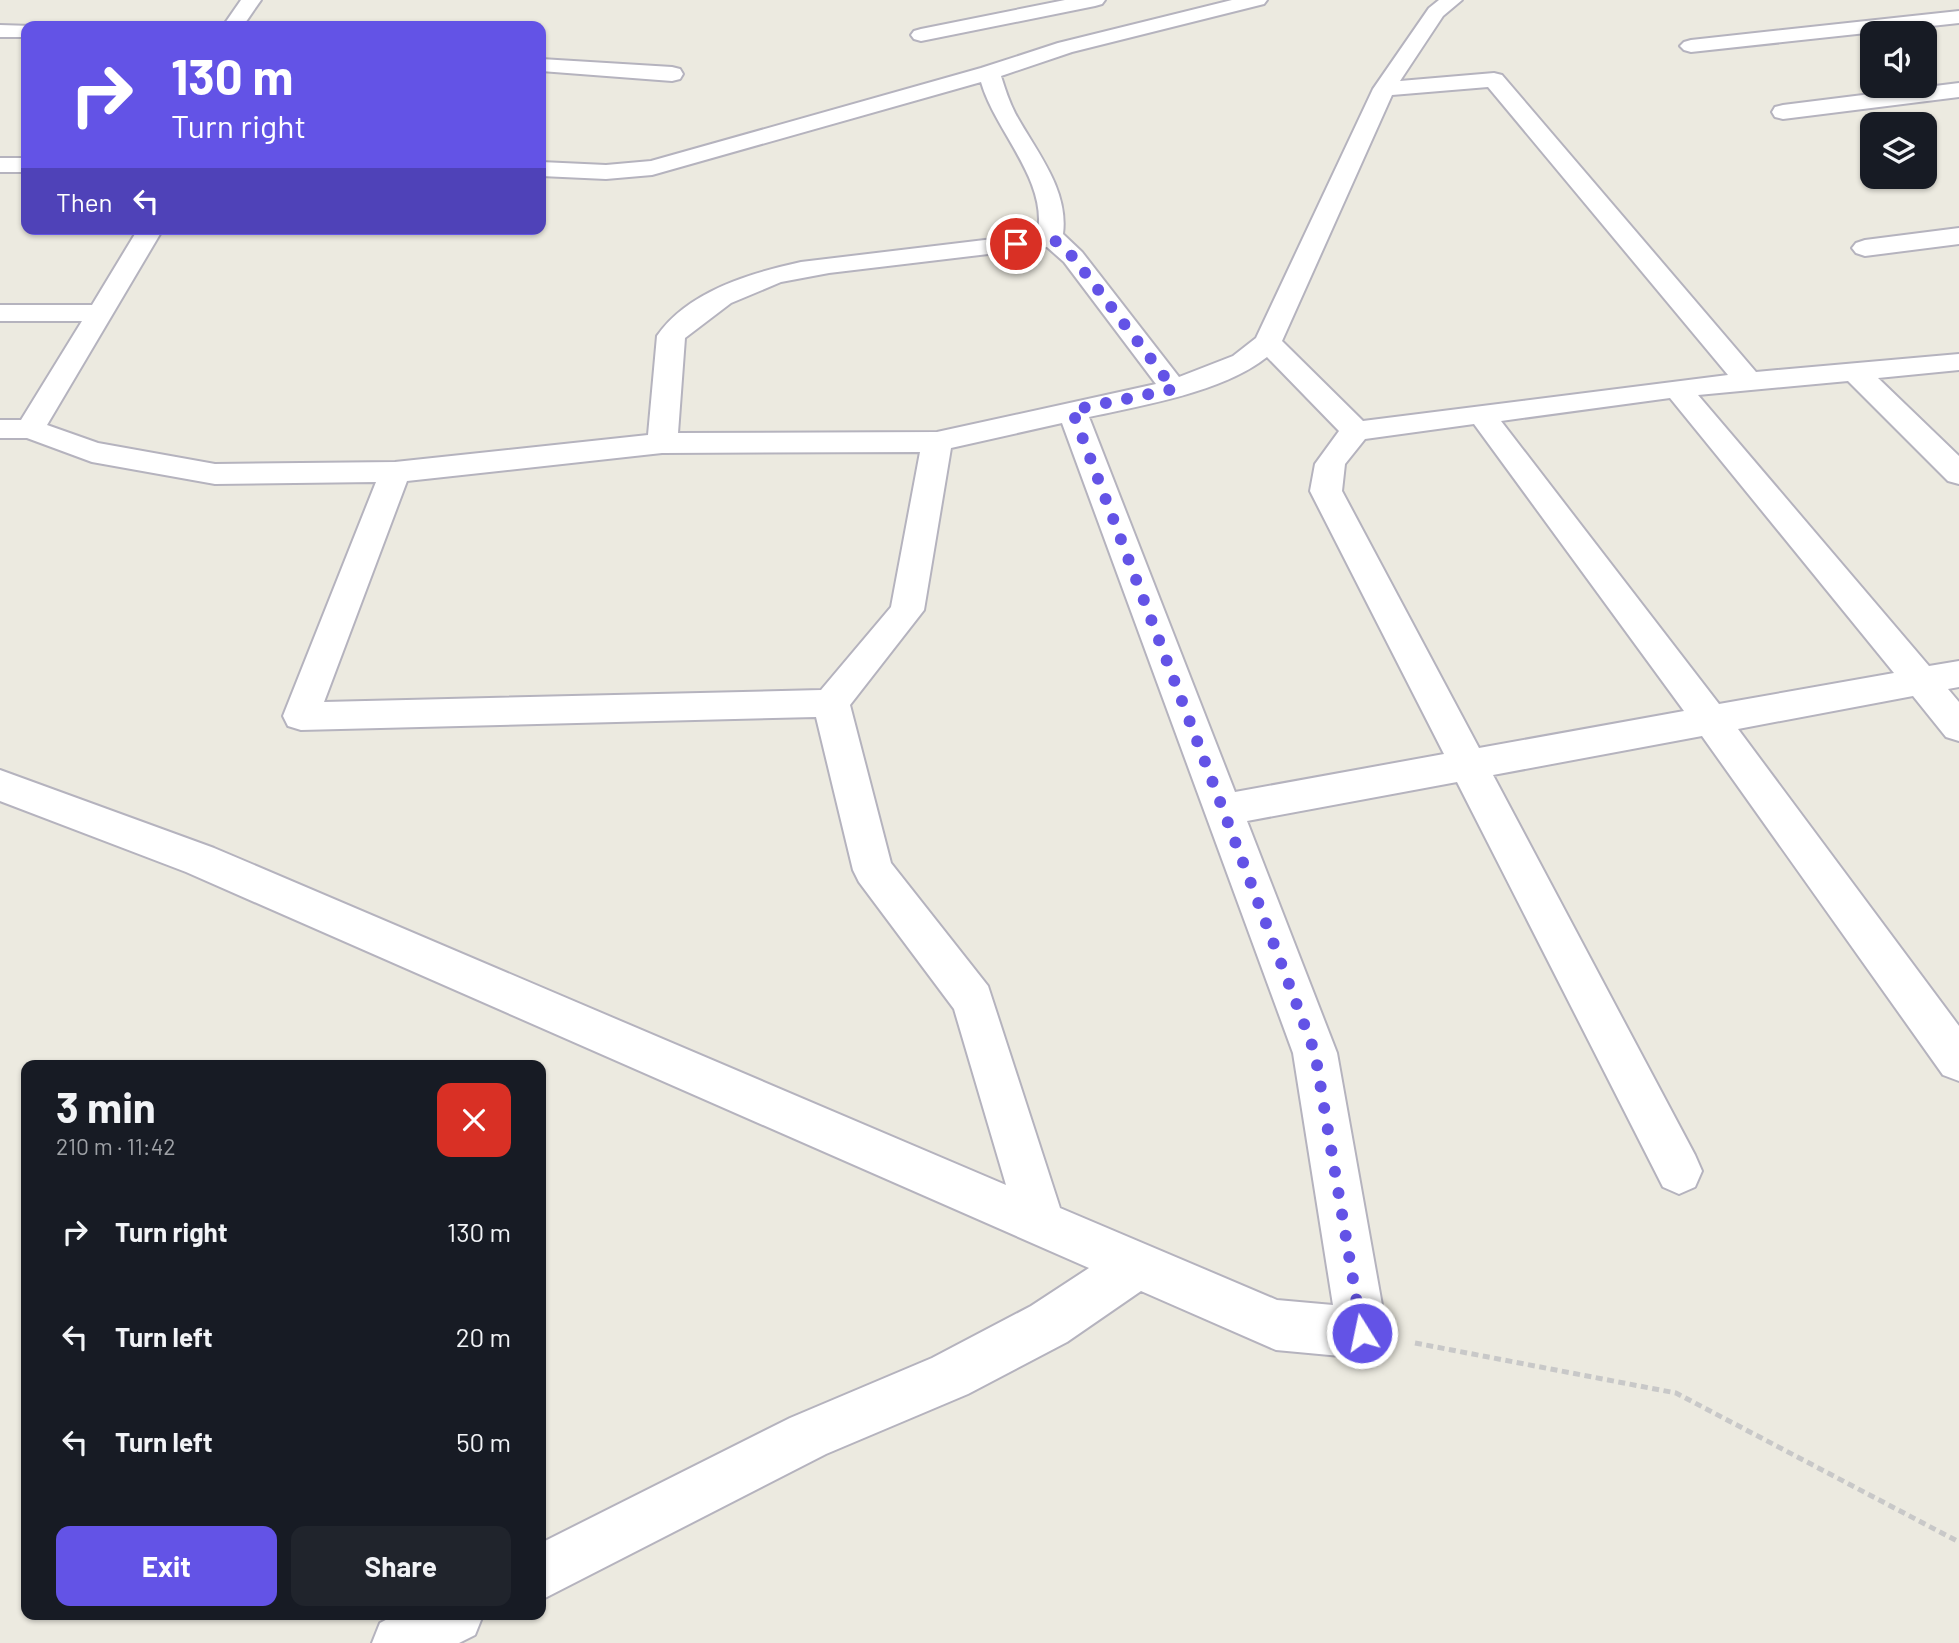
<!DOCTYPE html>
<html lang="en">
<head>
<meta charset="utf-8">
<style>
  :root { --surface:#171b24; --page:#20242c; --text:#f1f3f6; --muted:#9ea1a6; --accent:#6353e6 }
  body { margin:0; font-family:Barlow,sans-serif; background:var(--page); color:var(--text); height:100vh; display:flex; flex-direction:column; font-size:26px; white-space:nowrap }
  * { box-sizing:border-box; margin:0 }
  p { font-size:23px; color:var(--muted) }
  .icon { flex:none; width:38px; height:38px; fill:none; stroke:currentColor; stroke-width:2; stroke-linecap:round; stroke-linejoin:round }
  .map { position:relative; flex:1; overflow:hidden }
  .side { position:absolute; left:21px; top:1060px; width:525px; height:560px; display:flex; flex-direction:column; background:var(--surface); border-radius:14px; box-shadow:0 2px 5px #0004 }
  .side>* { flex:none }
  .banner { position:absolute; left:21px; top:21px; width:525px; height:214px; border-radius:14px; box-shadow:0 2px 5px #0004; background:#6353e6; color:#fff; overflow:hidden }
  .tools { position:absolute; left:1860px; top:21px; display:grid; gap:14px }
  .tools a { display:grid; place-items:center; width:77px; height:77px; border-radius:14px; background:var(--surface); box-shadow:0 2px 5px #0004; font-size:35px }
  .pin { position:absolute; display:grid; place-items:center; width:60px; height:60px; color:#fff; margin:-30px; border:4px solid #fff; border-radius:50%; box-shadow:0 2px 7px #0007 }
  .me { position:absolute; width:77px; margin:-38px; rotate:350deg; stroke-linejoin:round; filter:drop-shadow(0 0 5px #0008) }
  .turn { display:flex; align-items:center; gap:24px; height:147px; padding:0 35px; font-size:32px }
  .turn .icon { width:91px; height:91px; stroke-width:2.5 }
  .turn b { display:block; font-size:49px; line-height:60px }
  .then { display:flex; align-items:center; height:66px; padding:0 35px; background:#0003; gap:14px; font-size:26px }
  .round { display:grid; place-items:center; flex:none; width:74px; height:74px; border-radius:14px; background:var(--page) }
  .overview { display:flex; align-items:center; justify-content:space-between; height:119px; padding:0 35px }
  h1 { font-size:42px; font-weight:700; line-height:52px }
  .button { display:flex; gap:14px; margin-top:auto; padding:14px 35px }
  .button a { flex:1; height:80px; border-radius:14px; background:var(--accent); color:#fff; font-size:28px; font-weight:700; line-height:80px; text-align:center }
  .button a+a { background:var(--page); color:var(--text) }
  ul { padding:0; list-style:none }
  li { display:flex; align-items:center; gap:21px; height:105px; padding:0 35px }
  li div { flex:1 }
  li b { display:block; font-size:26px }
  li em { font-style:normal }
  .map>svg:first-child { display:block }
  .lines { fill:none; stroke-linecap:round; stroke-linejoin:round }
  .minor-casing { stroke:#b5b3be; stroke-width:4 }
  .path { stroke:#c8c8c8; stroke-width:5; stroke-dasharray:7 4.5; stroke-linecap:butt }
  .minor { fill:#fff; fill-rule:evenodd }
  .route { stroke:#6353e6; stroke-width:12; stroke-dasharray:0 21.6 }
</style>
</head>
<body>
<div class="map">
<svg width="1959" height="1643" viewBox="0 0 1959 1643">
  <rect width="100%" height="100%" fill="#eceae0"/>
  <g class="lines">
    <defs>
      <g id="minor">
        <polygon points="241,0 261,0 243,26 223,26"/>
        <polygon points="1065,0 1105,0 1102,4 1095,6 921,41 914,39 911,35 914,31 921,29"/>
        <path d="M1232,0h35l-3,4 -192,48 -71,24c4,13 8,25 14,37 20,37 54,76 48,121l19,18 97,125 54,-21 23,-18 117,-249 56,-81 10,-8h23l-19,16 -43,65 94,-8 8,2 254,297 203,-18v16l-81,8 81,78v28l-11,-3 -100,-100 -150,14 231,271 30,-5v26l-11,2 11,13v39l-13,-4 -33,-41 -175,33 221,297v55l-16,-6 -241,-339 -209,39 202,380 7,16 -7,16 -16,7 -16,-7 -206,-405 -210,39 90,232 50,280 -7,18 -18,7 -86,-8 -135,-59 -74,51 -99,52 -142,60 -285,146v-57l249,-125 142,-60 99,-52 58,-38 -903,-396 -186,-71v-31l214,78 792,337 -52,-176 -95,-127 -6,-12 -37,-153 -515,13 -13,-4 -5,-10 93,-234 -161,2 -123,-22 -65,-24h-27v-18h21l61,-99h-82v-16h92l46,-76h25l-116,196 51,18 117,21 180,-2 253,-27 9,-99c31,-45 94,-63 144,-74l234,-28 3,-2c9,-53 -43,-101 -57,-150l-329,93 -46,4 -65,-3v-14l65,3 45,-4 330,-93 77,-25zM1488,87l240,288 -365,46 -81,-80 110,-246zM1047,247l17,15 92,122 -219,48 -259,1 7,-95 46,-35 50,-21 48,-9zM1267,357l72,74 -24,33 -5,27 134,263 -209,38 -146,-375c55,-12 134,-25 178,-60zM1670,398l224,275 -175,31 -218,-283zM1062,423l231,630 40,252 -56,-5 -217,-92 -72,-222 -97,-123 -41,-158 74,-95 27,-162zM1474,424l210,287 -205,37 -137,-257 3,-27 20,-25zM920,452l-29,155 -70,83 -497,12 83,-221 255,-28z"/>
        <polygon points="1959,11 1959,23 1691,52 1684,50 1680,46 1684,42 1691,40"/>
        <polygon points="0,25 32,26 26,26 26,37 0,37"/>
        <polygon points="541,59 672,67 680,69 683,74 680,79 672,81 541,71"/>
        <polygon points="1959,83 1959,97 1783,119 1775,117 1772,112 1775,107 1783,105"/>
        <rect x="0" y="158" width="26" height="14"/>
        <polygon points="1959,228 1959,244 1865,256 1856,253 1852,248 1856,243 1865,240"/>
        <polygon points="395,1615 483,1615 475,1635 459,1643 372,1643 380,1623"/>
      </g>
    </defs>
    <!-- minor casing -->
    <use href="#minor" class="minor-casing"/>
    <!-- path -->
    <polyline class="path" points="1415,1343 1676,1393 1959,1542"/>
    <!-- minor -->
    <use href="#minor" class="minor"/>
  </g>
  <g class="lines">
    <!-- route -->
    <polyline class="route" points="1016,244 1041,241 1050,236 1073,257 1174,389 1072,410 1315,1053 1362,1333"/>
  </g>
</svg>
<div class="tools">
<a><svg class="icon" aria-label="sound" viewBox="0 0 24 24"><path d="M4 9h4l5-4v14l-5-4H4zM17 9q2 3 0 6"/></svg></a>
<a><svg class="icon" aria-label="layers" viewBox="0 0 24 24"><path d="M12 4l9 5-9 5-9-5zM3 14l9 5 9-5"/></svg></a>
</div>
<div class="pin" style="left:1016px;top:244px;background:#d93025"><svg class="icon" aria-label="arrive" viewBox="0 0 24 24"><path d="M6 21V4h12l-3 4 3 4H6"/></svg></div>
<svg class="me" style="left:1362px;top:1333px" viewBox="-20 -20 40 40"><circle r="17" fill="#6353e6" stroke="#fff" stroke-width="3"/><path d="M0-11L8 9 0 5-8 9z" fill="#fff"/></svg>
<div class="banner">
<div class="turn"><svg class="icon" aria-label="right" viewBox="0 0 24 24"><path d="M7 20v-9h11M14 6l5 5-5 5"/></svg><div><b>130 m</b>Turn right</div></div>
<div class="then">Then<svg class="icon" aria-label="left" viewBox="0 0 24 24"><path d="M17 20v-9H6M10 6l-5 5 5 5"/></svg></div>
</div>
<section class="side">
<div class="overview"><div><h1>3 min</h1><p>210 m · 11:42</p></div><a class="round" style="background:#d93025;color:#fff"><svg class="icon" aria-label="close" viewBox="0 0 24 24"><path d="M6 6l12 12M18 6L6 18"/></svg></a></div>
<ul>
<li><svg class="icon" aria-label="right" viewBox="0 0 24 24"><path d="M7 20v-9h11M14 6l5 5-5 5"/></svg><div><b>Turn right</b></div><em>130 m</em></li>
<li><svg class="icon" aria-label="left" viewBox="0 0 24 24"><path d="M17 20v-9H6M10 6l-5 5 5 5"/></svg><div><b>Turn left</b></div><em>20 m</em></li>
<li><svg class="icon" aria-label="left" viewBox="0 0 24 24"><path d="M17 20v-9H6M10 6l-5 5 5 5"/></svg><div><b>Turn left</b></div><em>50 m</em></li>
</ul>
<div class="button"><a>Exit</a><a>Share</a></div>
</section>
</div>
</body>
</html>
